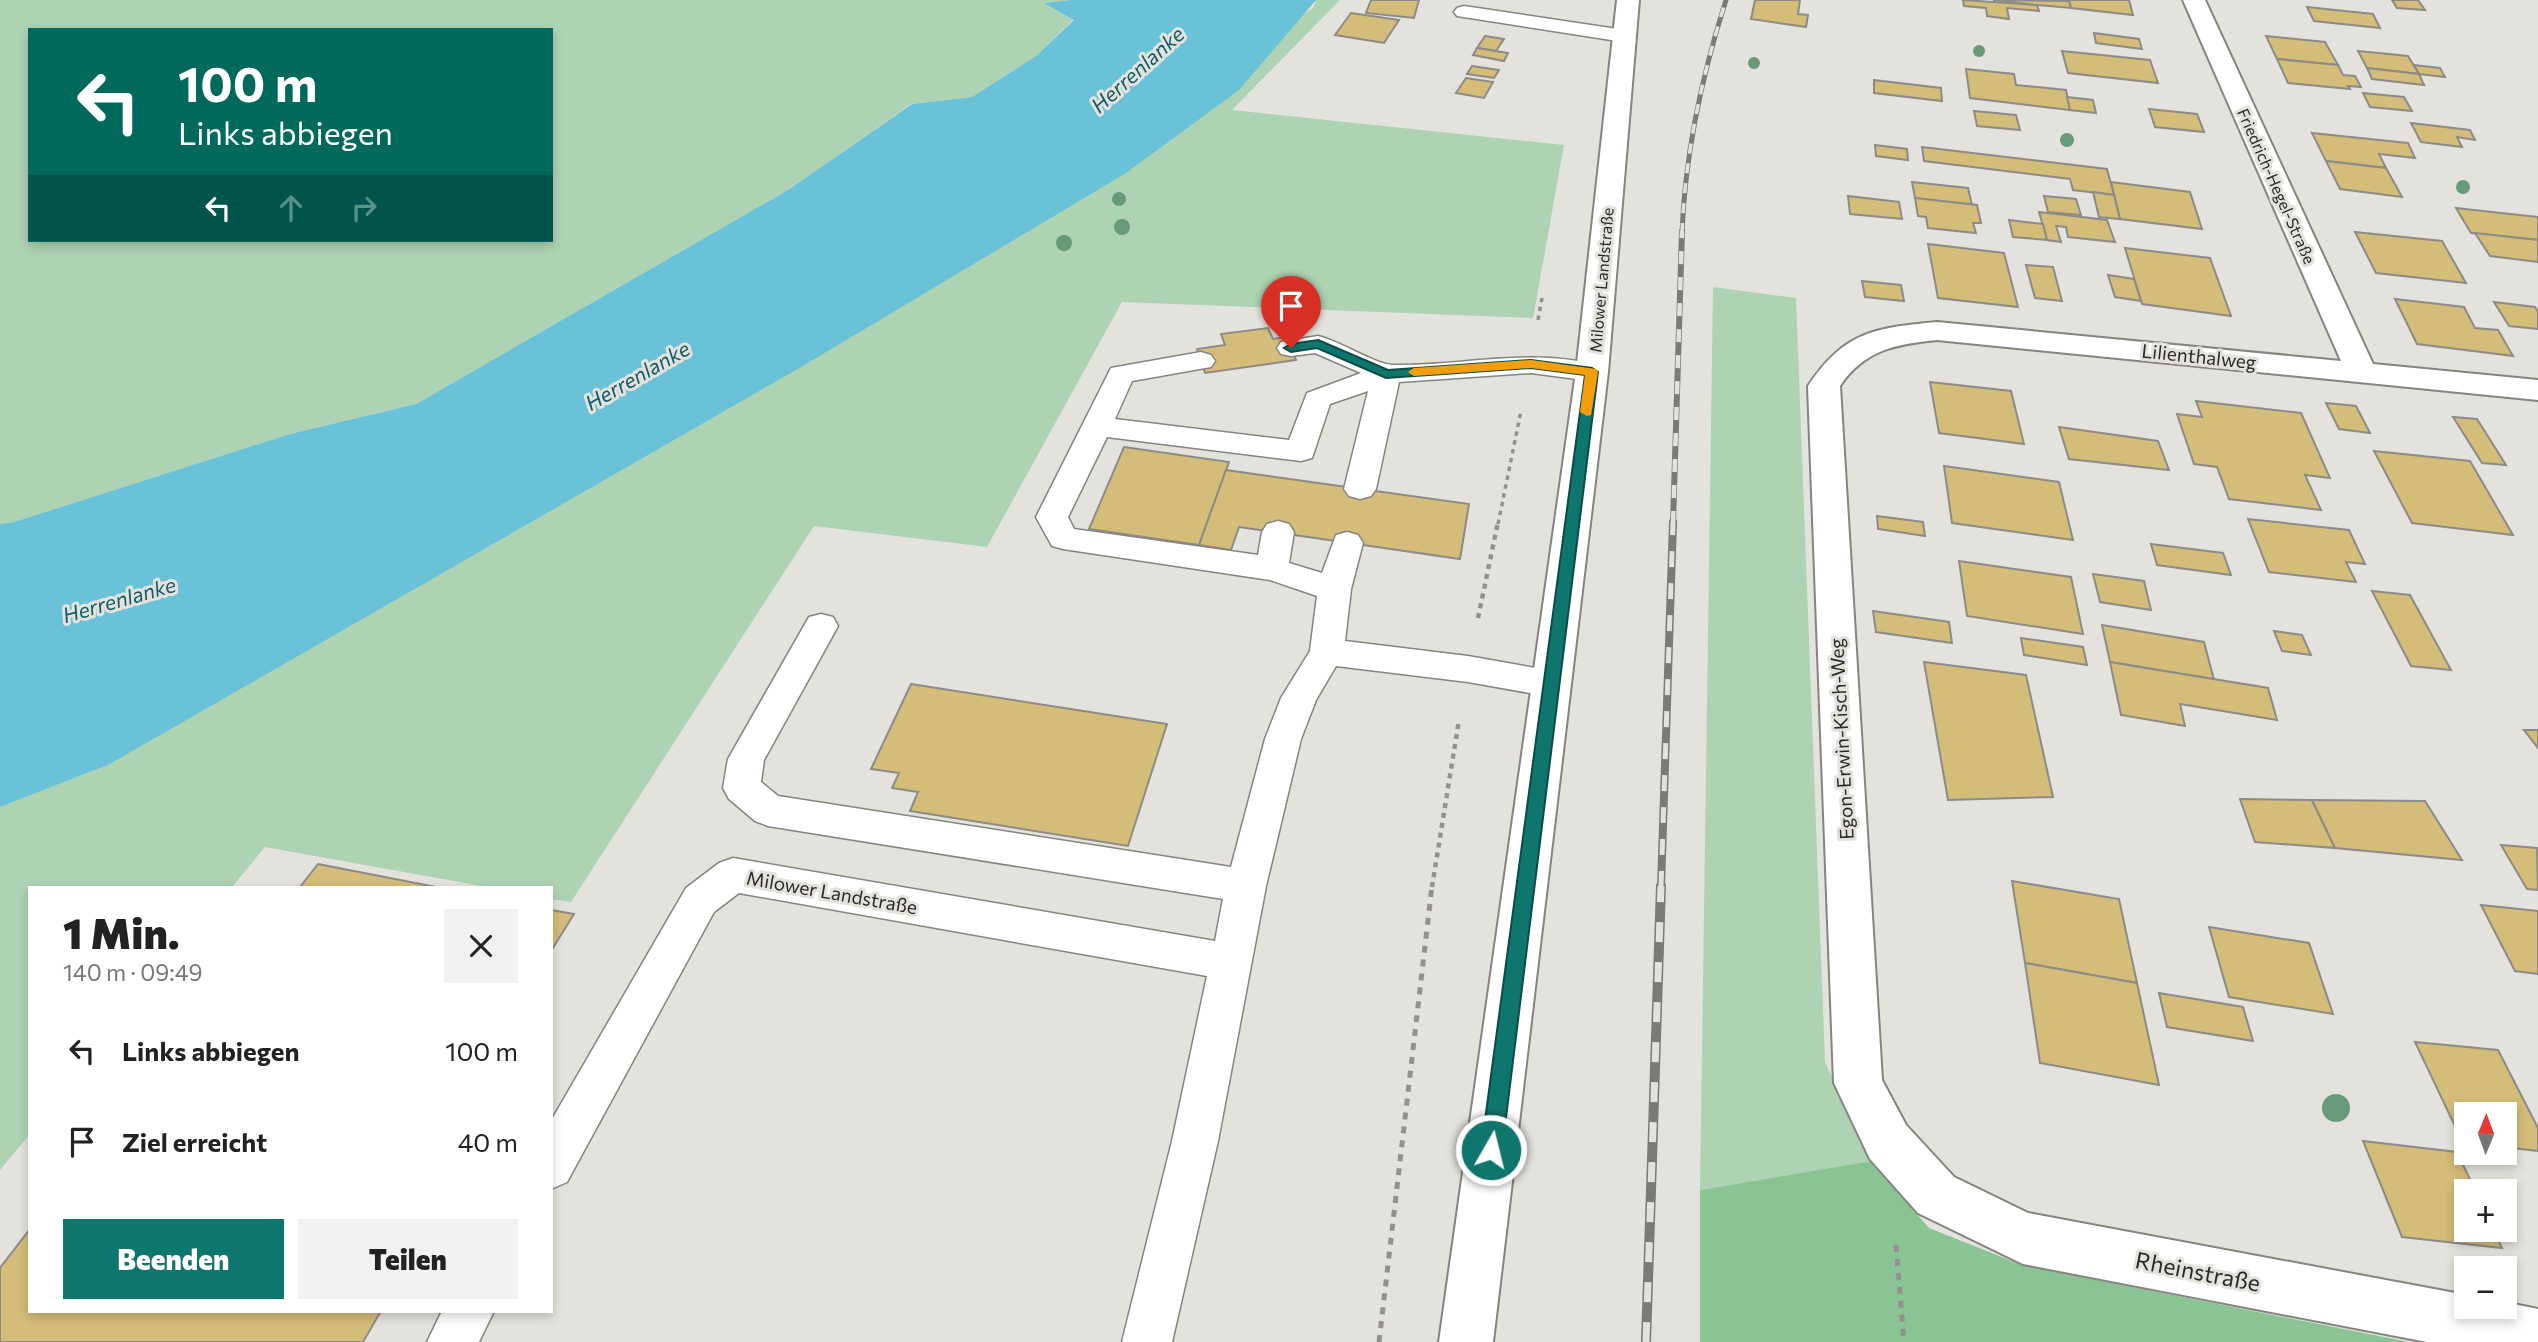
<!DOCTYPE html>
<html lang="de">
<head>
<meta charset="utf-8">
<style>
  :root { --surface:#fff; --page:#f2f2f2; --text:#222; --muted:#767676; --accent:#0f766e }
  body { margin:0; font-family:Commissioner,sans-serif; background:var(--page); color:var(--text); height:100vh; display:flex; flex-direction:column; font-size:26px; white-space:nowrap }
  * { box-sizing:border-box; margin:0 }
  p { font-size:23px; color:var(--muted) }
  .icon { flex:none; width:38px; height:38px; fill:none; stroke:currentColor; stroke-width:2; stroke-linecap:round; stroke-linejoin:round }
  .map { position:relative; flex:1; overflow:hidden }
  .side { position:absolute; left:28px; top:886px; width:525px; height:427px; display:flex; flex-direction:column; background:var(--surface); border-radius:0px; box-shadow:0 4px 10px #0003 }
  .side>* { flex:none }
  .top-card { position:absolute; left:28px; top:28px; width:525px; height:214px; border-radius:0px; box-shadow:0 4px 10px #0003; background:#00695c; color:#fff; overflow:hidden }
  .needle { width:46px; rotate:1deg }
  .controls { position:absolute; left:2454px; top:1102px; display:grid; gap:14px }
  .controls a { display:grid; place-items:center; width:63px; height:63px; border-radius:0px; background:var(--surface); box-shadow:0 4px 10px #0003; font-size:35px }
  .pin { position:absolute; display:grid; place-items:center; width:60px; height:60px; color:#fff; margin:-72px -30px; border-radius:50% 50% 50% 0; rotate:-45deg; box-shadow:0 0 7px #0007 }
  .pin .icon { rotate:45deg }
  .me { position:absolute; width:77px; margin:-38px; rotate:8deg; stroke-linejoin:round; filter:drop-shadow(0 0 5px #0008) }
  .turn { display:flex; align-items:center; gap:24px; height:147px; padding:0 35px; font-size:32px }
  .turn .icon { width:91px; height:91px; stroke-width:2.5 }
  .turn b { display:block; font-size:49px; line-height:60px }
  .lanes { display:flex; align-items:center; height:66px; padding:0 35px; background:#0003; justify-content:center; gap:35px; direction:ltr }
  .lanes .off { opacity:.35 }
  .round { display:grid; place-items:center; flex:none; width:74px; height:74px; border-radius:0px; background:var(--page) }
  .overview { display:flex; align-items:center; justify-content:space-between; height:119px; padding:0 35px }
  h1 { font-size:42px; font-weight:800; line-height:52px }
  .action { display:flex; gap:14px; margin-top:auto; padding:14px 35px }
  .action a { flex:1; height:80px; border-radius:0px; background:var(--accent); color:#fff; font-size:28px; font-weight:800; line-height:80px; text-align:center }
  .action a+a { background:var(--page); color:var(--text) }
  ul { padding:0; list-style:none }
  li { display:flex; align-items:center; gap:21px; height:91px; padding:0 35px }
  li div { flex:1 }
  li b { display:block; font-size:26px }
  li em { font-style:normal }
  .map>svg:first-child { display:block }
  .green { fill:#add3b3; fill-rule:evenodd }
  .forest { fill:#8ac494 }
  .water { fill:#6ac2d8 }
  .building { fill:#d4bc79; stroke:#8d8b86; stroke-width:2 }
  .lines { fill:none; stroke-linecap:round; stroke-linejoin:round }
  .service-casing { stroke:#86847f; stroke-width:3 }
  .minor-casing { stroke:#86847f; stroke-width:4 }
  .primary-casing { stroke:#86847f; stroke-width:4 }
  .path-far2 { stroke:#93918d; stroke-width:3.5; stroke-dasharray:4.5 4.5; stroke-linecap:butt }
  .path-far1 { stroke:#93918d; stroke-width:4.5; stroke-dasharray:5 5; stroke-linecap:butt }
  .path { stroke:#93918d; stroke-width:5; stroke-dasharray:7 7; stroke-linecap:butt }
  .service { fill:#fff; fill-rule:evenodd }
  .minor { fill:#fff; fill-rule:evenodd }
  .primary { fill:#fff; fill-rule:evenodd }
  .rail-far3-casing { stroke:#7b7a76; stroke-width:5 }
  .rail-far2-casing { stroke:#7b7a76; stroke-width:6 }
  .rail-far1-casing { stroke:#7b7a76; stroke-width:8 }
  .rail-casing { stroke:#7b7a76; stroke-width:10 }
  .rail-far3 { stroke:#e4e2dc; stroke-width:3.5; stroke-dasharray:10; stroke-linecap:butt }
  .rail-far2 { stroke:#e4e2dc; stroke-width:4.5; stroke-dasharray:13; stroke-linecap:butt }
  .rail-far1 { stroke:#e4e2dc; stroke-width:5; stroke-dasharray:16; stroke-linecap:butt }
  .rail { stroke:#e4e2dc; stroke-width:7; stroke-dasharray:20; stroke-linecap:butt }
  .tree { fill:#679a78 }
  .route { fill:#0f766e; stroke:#0a4d48; stroke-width:2 }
  .slow { fill:#f59e0b }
  .labels { text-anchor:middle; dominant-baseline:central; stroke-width:6; stroke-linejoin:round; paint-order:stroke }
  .far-street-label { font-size:16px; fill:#2b2a28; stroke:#e4e2dc }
  .street-label { font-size:19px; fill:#2b2a28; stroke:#e4e2dc }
  .water-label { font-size:21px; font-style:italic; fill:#0f5b6a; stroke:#e4e2dc }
  .near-street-label { font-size:23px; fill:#2b2a28; stroke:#e4e2dc }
</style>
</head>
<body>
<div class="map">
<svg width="2538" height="1342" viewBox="0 0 2538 1342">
  <rect width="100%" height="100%" fill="#e4e2dc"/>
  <!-- green -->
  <g class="green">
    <path d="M0,0h1071l-26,3 29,16 -38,37 -64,41 -61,7 -123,86 -372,214 -126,30 -276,88 -14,2zM30,30h521v210h-521z"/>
    <polygon points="1316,0 1340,0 1232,110 1564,145 1533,318 1122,302 987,547 814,526 571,902 551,899 551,887 487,887 265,847 232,887 30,887 30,1134 0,1170 0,807 108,765 1313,8"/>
    <polygon points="1713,287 1796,298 1825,1062 1871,1161 1700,1190"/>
  </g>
  <!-- forest -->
  <polygon class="forest" points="1871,1161 1929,1228 2022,1265 2409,1342 1700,1342 1700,1190"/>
  <!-- water -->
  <polygon class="water" points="1071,0 1316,0 1239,90 1126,173 796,370 108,765 0,807 0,524 14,522 290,434 416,404 788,190 912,104 972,97 1036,56 1074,20 1044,3"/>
  <!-- building -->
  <g class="building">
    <polygon points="1371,0 1419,0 1414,18 1366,13"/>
    <polygon points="1755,0 1800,0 1798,14 1808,15 1806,27 1751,19"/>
    <polygon points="1963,0 2037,5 2039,11 2007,8 2009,19 1987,16 1986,8 1964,6"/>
    <polygon points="1993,0 2069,1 2071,8 2037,5"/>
    <polygon points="2129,0 2133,15 2071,8 2069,0"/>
    <polygon points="2392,0 2418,0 2425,10 2397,8"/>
    <polygon points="2307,7 2373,14 2380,28 2314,21"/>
    <polygon points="1351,13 1399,20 1384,43 1335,35"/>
    <polygon points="2094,33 2139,39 2142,49 2096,43"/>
    <polygon points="1485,36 1504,39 1496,51 1477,48"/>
    <polygon points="2266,36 2325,42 2338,65 2277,59"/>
    <polygon points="1477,48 1496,51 1508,53 1504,61 1473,55"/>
    <polygon points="2062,51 2150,60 2158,83 2068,73"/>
    <polygon points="2358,51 2408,56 2419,74 2367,68"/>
    <polygon points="2277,59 2338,65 2343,75 2355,76 2361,87 2348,86 2350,89 2288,83"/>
    <polygon points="2414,65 2440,68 2445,77 2419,74"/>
    <polygon points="1472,66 1499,70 1494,78 1467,74"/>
    <polygon points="2367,68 2419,74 2424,85 2372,79"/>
    <polygon points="1966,69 2014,74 2016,85 2066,90 2070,110 1970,98"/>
    <polygon points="1466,78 1493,82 1484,98 1456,93"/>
    <polygon points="1874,80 1941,88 1942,101 1874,93"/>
    <polygon points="2363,93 2404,97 2412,111 2370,107"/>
    <polygon points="2067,97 2093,100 2096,113 2070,110"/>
    <polygon points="2149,109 2197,114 2204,132 2155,127"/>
    <polygon points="1974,111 2016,115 2020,130 1977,126"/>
    <polygon points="2411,123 2470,130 2475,140 2457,137 2462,147 2421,142"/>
    <polygon points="2312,133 2408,143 2415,158 2379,154 2386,168 2326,161"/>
    <polygon points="1875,145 1907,149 1908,160 1876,156"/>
    <polygon points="1922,147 2107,169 2114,195 2073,190 2070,179 1924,161"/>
    <polygon points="2326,161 2386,168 2402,197 2340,189"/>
    <polygon points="1912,182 1968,188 1972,205 1915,198"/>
    <polygon points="2111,182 2190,192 2202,229 2120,219"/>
    <polygon points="2093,192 2114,195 2120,219 2099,217"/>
    <polygon points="1848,196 1899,202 1902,219 1850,214"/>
    <polygon points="2044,196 2076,199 2081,215 2048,212"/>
    <polygon points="1915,198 1977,205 1981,223 1973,223 1976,233 1928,228 1926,217 1918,216"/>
    <polygon points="2456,208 2538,217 2538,240 2471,233"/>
    <polygon points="2039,212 2107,220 2115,242 2068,237 2066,227 2056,226 2061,242 2047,240"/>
    <polygon points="2009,220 2043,224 2047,240 2013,237"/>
    <polygon points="2355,232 2442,241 2466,283 2376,273"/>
    <polygon points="2475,233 2538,240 2538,262 2490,256"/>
    <polygon points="1928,244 2004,253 2018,307 1938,298"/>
    <polygon points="2125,248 2210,258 2231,316 2142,304"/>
    <polygon points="2026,265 2053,267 2062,301 2035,298"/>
    <polygon points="2108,275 2134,279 2141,301 2115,297"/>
    <polygon points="1862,281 1901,285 1904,301 1865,297"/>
    <polygon points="2395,299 2464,307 2475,328 2498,330 2513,356 2417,344"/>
    <polygon points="2494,302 2535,307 2538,312 2538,329 2509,326"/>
    <polygon points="1268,328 1273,339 1286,337 1296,360 1205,373 1197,349 1225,345 1221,334"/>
    <polygon points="1930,382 2011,391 2024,444 1939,433"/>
    <polygon points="2196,401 2301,413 2330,478 2305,475 2321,510 2229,499 2217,467 2194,464 2177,414 2202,417"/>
    <polygon points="2326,403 2356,406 2370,433 2339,429"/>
    <polygon points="2453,417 2477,419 2506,465 2482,463"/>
    <polygon points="2059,427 2158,441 2169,470 2069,459"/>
    <polygon points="1124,447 1229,462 1199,545 1089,529"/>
    <polygon points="2374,451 2470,461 2513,535 2412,523"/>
    <polygon points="1944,466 2059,482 2073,540 1952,523"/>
    <polygon points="1226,470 1469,504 1460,559 1239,527 1231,550 1199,545"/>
    <polygon points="1877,516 1923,522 1925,536 1878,529"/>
    <polygon points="2248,519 2349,530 2365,564 2346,562 2356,582 2269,572"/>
    <polygon points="2151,544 2223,553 2231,575 2157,565"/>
    <polygon points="1959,561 2071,577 2083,634 1967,616"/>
    <polygon points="2093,574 2144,581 2151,610 2100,602"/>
    <polygon points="2372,591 2410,595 2451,670 2411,666"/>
    <polygon points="1873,611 1949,622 1952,643 1876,632"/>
    <polygon points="2102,625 2204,642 2214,680 2110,662"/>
    <polygon points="2274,631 2302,635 2311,655 2282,651"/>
    <polygon points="2021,638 2083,647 2087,665 2024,655"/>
    <polygon points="1924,662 2026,675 2053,797 1948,800"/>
    <polygon points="2110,662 2268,688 2277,720 2180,704 2185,726 2121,715"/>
    <polygon points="911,684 1167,724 1128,846 910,811 918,792 892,788 899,773 871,769"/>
    <polygon points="2524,730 2538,730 2538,748"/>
    <polygon points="2240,799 2312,800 2335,848 2255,842"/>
    <polygon points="2312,800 2425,801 2462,860 2335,848"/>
    <polygon points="2501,845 2537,848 2538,890 2527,889"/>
    <polygon points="318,864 436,887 300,887"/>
    <polygon points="2012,881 2119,899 2137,983 2025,963"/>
    <polygon points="2481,905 2538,911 2538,974 2515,971"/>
    <polygon points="551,910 574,914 551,951"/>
    <polygon points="2209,927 2309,943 2333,1014 2229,997"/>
    <polygon points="2025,963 2137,983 2159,1085 2040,1063"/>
    <polygon points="2159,993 2243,1007 2253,1041 2167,1027"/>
    <polygon points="2415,1042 2498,1050 2538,1128 2538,1151 2504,1147 2504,1115 2466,1115 2466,1143 2463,1143"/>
    <polygon points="2363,1141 2457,1152 2476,1192 2466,1192 2466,1230 2494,1230 2502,1248 2402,1237"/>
    <polygon points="30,1229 30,1311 381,1311 363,1342 0,1342 0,1268"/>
  </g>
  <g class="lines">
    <defs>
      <g id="service">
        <polygon points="1464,6 1624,30 1631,32 1635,36 1631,40 1624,42 1457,16 1454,12 1457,8"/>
        <path d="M1318,336c22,5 56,28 75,29 73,1 135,-18 209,1l4,6 -4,6 -10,3 -61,-8 -132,9 -23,107 -5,7 -11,3 -11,-3 -5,-7 24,-98 -38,13 -18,54 -11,3 -194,-24 -39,80 6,12 184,26 4,-23 5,-8 11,-3 11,3 5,8 -5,31 33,10 14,-38 11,-3 11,3 5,8 -12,46 -6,52 123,15 84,15 12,4 6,9 -6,9 -12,4 -84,-15 -132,-16 -20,34 -15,39 -35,147 -48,255 -46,201h-50l50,-201 35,-165 -468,-83 -25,19 -147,270 -16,7v-68l135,-233 33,-25 14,-5 482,83 8,-42 -455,-73 -13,-5 -26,-22 -6,-11 5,-29 81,-142 12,-3 12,3 5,9 -74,134 -3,22 17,14 453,71 34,-128 16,-41 29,-47 7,-55 -47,-16 -207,-31 -11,-3 -16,-29 75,-149 90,-16 10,3 4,6 -4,6 -79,14 -17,38 174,21 18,-47 54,-20 -46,-20 -24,3 -10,-2 -4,-6 4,-6z"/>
        <polygon points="442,1311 494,1311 479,1342 427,1342"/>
      </g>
      <path id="minor" d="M2183,0h22l168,364 165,16v20l-601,-60c-41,4 -73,10 -97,46l42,694 24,45 48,52 74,36 438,82v12h38v-5l34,7v33h-111l-404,-78 -105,-51 -48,-54 -36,-76 -26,-697c37,-55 67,-58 129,-64l404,39z"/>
      <polygon id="primary" points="1617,0 1639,0 1608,372 1493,1342 1439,1342 1576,372"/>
    </defs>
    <!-- service casing -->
    <use href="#service" class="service-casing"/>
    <!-- minor casing -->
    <use href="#minor" class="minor-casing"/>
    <!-- primary casing -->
    <use href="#primary" class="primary-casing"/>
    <!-- path-far2 -->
    <g class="path-far2">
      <polyline points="1538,320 1542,298"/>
      <polyline points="1498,524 1521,411"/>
    </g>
    <!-- path-far1 -->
    <g class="path-far1">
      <polyline points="1478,618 1498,522"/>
      <polyline points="1432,887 1459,720"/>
    </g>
    <!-- path -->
    <g class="path">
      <polyline points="1896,1245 1904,1342"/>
      <polyline points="1379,1342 1432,886"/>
    </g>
    <!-- service -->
    <use href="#service" class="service"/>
    <!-- minor -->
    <use href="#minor" class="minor"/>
    <!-- primary -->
    <use href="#primary" class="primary"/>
    <defs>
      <path id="rail-far3" d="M1682,233c3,-79 20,-158 44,-233"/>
      <polyline id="rail-far2" points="1673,524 1682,231"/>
      <polyline id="rail-far1" points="1661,887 1673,522"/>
      <polyline id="rail" points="1646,1342 1661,886"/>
    </defs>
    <!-- rail-far3 casing -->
    <use href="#rail-far3" class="rail-far3-casing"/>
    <!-- rail-far2 casing -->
    <use href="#rail-far2" class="rail-far2-casing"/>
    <!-- rail-far1 casing -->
    <use href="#rail-far1" class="rail-far1-casing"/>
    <!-- rail casing -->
    <use href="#rail" class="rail-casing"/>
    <!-- rail-far3 -->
    <use href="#rail-far3" class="rail-far3"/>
    <!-- rail-far2 -->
    <use href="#rail-far2" class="rail-far2"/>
    <!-- rail-far1 -->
    <use href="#rail-far1" class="rail-far1"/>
    <!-- rail -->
    <use href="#rail" class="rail"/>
  </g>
  <!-- trees -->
  <g class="tree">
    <circle cx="1979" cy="51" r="6"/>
    <circle cx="1754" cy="63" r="6"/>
    <circle cx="2067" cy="140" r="7"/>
    <circle cx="2463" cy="187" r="7"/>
    <circle cx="1119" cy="199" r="7"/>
    <circle cx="1122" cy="227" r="8"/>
    <circle cx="1064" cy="243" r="8"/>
    <circle cx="2336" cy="1108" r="14"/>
  </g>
  <!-- route -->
  <polygon class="route" points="1318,340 1388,370 1531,360 1592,368 1598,372 1502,1150 1499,1157 1491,1160 1484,1157 1481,1150 1585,375 1531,368 1386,378 1317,348 1291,352 1284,348 1291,344"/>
  <!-- slow -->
  <polygon class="slow" points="1531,360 1596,369 1598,372 1591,415 1587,416 1580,412 1585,375 1531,368 1414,376 1408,372 1414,368"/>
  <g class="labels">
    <!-- far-street labels -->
    <g class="far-street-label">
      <text transform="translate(2277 186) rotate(66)">Friedrich-Hegel-Straße</text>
      <text transform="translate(1601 280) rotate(-85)">Milower Landstraße</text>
    </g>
    <!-- street labels -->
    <g class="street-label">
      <text transform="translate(2199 356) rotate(6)">Lilienthalweg</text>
      <text transform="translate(1841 739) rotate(-93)">Egon-Erwin-Kisch-Weg</text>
      <text transform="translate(832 892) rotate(10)">Milower Landstraße</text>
    </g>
    <!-- water labels -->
    <g class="water-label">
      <text transform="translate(1137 69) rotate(-42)">Herrenlanke</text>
      <text transform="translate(637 375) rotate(-30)">Herrenlanke</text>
      <text transform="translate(119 599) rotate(-16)">Herrenlanke</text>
    </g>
    <!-- near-street labels -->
    <g class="near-street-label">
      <text transform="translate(2198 1271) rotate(11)">Rheinstraße</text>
    </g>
  </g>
</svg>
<div class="controls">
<a><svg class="needle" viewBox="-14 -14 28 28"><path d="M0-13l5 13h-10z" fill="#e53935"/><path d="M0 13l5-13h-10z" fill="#767676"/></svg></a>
<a>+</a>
<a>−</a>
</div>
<div class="pin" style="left:1291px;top:348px;background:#d93025"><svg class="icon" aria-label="arrive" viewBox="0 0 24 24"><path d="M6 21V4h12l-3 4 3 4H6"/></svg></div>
<svg class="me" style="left:1491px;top:1150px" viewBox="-20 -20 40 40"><circle r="17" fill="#0f766e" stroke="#fff" stroke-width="3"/><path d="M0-11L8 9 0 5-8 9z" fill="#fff"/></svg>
<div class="top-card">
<div class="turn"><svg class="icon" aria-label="left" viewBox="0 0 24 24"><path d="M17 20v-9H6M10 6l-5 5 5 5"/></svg><div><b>100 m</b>Links abbiegen</div></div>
<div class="lanes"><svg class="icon" aria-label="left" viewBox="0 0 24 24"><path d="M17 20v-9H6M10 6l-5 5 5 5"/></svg><svg class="icon off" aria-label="ahead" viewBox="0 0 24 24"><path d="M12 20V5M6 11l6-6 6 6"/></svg><svg class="icon off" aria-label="right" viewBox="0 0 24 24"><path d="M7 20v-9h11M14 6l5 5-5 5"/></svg></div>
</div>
<section class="side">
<div class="overview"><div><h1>1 Min.</h1><p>140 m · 09:49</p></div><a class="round"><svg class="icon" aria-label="close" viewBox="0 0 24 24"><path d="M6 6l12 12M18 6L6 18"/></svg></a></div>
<ul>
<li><svg class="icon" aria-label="left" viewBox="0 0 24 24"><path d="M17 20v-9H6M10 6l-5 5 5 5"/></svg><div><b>Links abbiegen</b></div><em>100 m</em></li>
<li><svg class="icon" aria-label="arrive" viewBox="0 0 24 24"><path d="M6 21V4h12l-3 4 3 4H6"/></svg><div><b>Ziel erreicht</b></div><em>40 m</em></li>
</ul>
<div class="action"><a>Beenden</a><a>Teilen</a></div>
</section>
</div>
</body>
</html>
